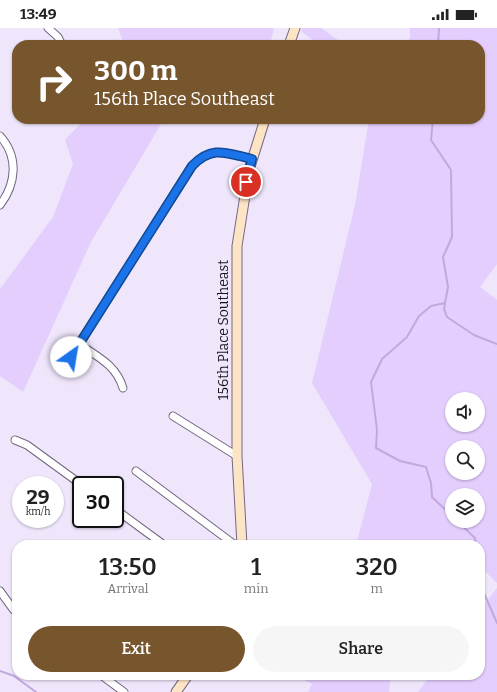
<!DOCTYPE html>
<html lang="en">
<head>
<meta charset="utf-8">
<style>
  :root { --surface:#fff; --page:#f6f6f6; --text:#222; --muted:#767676; --accent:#77552d }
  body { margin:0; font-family:Bitter,serif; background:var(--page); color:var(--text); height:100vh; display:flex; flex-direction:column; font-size:15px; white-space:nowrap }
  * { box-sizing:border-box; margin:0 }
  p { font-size:13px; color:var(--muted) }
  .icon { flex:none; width:22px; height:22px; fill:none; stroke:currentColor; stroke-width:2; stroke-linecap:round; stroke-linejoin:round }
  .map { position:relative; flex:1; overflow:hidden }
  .details { position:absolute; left:12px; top:512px; width:473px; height:140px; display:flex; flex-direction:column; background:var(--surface); border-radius:16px; box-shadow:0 1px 3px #0004 }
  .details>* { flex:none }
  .top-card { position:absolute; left:12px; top:12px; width:473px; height:84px; border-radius:16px; box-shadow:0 1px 3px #0004; background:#77552d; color:#fff; overflow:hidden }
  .tools { position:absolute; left:445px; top:364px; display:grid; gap:8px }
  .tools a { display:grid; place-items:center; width:40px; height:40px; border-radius:50%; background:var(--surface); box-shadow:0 1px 3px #0004; font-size:20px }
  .speed { position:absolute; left:12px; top:448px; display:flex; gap:8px; font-size:20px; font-weight:700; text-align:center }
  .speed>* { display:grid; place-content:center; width:52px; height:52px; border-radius:50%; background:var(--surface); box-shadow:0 1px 3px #0004; line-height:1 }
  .speed small { font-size:10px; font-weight:400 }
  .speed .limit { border:2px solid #111; border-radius:6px; background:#fff; color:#111 }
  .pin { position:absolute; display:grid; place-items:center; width:34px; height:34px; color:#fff; margin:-17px; border:2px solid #fff; border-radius:50%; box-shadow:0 1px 4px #0007 }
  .me { position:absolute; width:44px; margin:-22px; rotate:32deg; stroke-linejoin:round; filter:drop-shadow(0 0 3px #0008) }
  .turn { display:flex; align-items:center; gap:14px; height:84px; padding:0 16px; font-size:18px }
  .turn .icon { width:52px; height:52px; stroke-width:2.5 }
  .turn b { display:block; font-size:28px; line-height:34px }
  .eta { display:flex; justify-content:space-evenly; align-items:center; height:68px; text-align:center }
  .eta b { font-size:24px; font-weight:600; line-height:28px }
  .cta { display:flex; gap:8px; margin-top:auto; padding:8px 16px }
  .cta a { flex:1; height:46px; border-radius:24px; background:var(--accent); color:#fff; font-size:16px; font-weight:600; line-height:46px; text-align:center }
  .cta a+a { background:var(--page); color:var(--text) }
  .status { display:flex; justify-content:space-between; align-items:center; height:28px; padding:0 20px; background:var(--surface); direction:ltr }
  .status svg { height:11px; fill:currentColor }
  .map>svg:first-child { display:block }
  .green { fill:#e3cefd; fill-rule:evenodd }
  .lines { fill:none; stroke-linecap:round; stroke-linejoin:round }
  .stream { stroke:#c1a9df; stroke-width:2 }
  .street-casing { stroke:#736881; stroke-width:9 }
  .secondary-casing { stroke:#736881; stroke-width:11 }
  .street { stroke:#fff; stroke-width:7 }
  .secondary { stroke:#fde4c4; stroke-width:9 }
  .route-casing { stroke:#114b97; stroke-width:10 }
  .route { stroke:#1a73e8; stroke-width:7 }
  .labels { text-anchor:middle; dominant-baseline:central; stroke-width:4; stroke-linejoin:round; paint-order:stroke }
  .street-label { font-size:14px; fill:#18141e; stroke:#efe6fc }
</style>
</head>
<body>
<div class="status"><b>13:49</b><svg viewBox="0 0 49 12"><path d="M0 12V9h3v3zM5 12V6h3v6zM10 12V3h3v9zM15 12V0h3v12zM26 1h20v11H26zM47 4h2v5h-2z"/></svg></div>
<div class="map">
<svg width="497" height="664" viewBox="0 0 497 664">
  <rect width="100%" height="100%" fill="#efe6fc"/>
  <!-- green -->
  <g class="green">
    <polygon points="118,0 274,0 270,17 124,17"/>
    <polygon points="302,0 321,0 345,17 319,17 301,3"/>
    <path d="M410,0h87v236l-17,23 17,13v283l-11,-11h-6v-27h-124l16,-61 -60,-101 43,-178 14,-86h111v-74h-73l3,-8zM452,371h26v26h-26zM452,419h26v26h-26zM452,467h26v26h-26z"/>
    <polygon points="85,91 164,91 91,214 23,364 0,348 0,261 53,189 73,136 65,112"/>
    <polygon points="497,560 497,664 418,664 431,647 480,647 480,582"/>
    <polygon points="295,647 391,647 389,664 308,664 312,656"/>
  </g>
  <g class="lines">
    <!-- stream -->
    <g class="stream">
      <polyline points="438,17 439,0"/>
      <polyline points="433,91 431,112 451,142 452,209 443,229 448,259 445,275 431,278 419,288 407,309 382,331 371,354 377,402 376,420 400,433 426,439 431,455 432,469 452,488"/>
      <polyline points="445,276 444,281 447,289 474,307 497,316"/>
      <polyline points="457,493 475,510 476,517"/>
      <polyline points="480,556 497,595"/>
      <polyline points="0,643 14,648 36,664"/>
    </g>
    <defs>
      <g id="street">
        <polyline points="48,0 58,9 62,17"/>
        <path d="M0,108c19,21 16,48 0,69"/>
        <path d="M79,316c19,13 37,21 44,44"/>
        <path d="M71,329l121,-191c20,-21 34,-13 60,-7"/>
        <polyline points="173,388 237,428"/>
        <polyline points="15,412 27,417 82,457"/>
        <polyline points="136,443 235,517"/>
        <polyline points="115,481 164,517"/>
        <polyline points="0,563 13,581 17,585"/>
        <polyline points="101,647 124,664"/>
      </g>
      <g id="secondary">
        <polyline points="289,17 295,0"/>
        <polyline points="242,517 237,428 237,218 249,142 265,91"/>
        <polyline points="176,664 188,647"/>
      </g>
    </defs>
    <!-- street casing -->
    <use href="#street" class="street-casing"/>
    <!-- secondary casing -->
    <use href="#secondary" class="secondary-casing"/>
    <!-- street -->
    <use href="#street" class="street"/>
    <!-- secondary -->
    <use href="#secondary" class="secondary"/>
  </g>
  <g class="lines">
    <defs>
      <path id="route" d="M71,329l121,-191c20,-21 34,-13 60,-7l-6,23"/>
    </defs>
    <!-- route casing -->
    <use href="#route" class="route-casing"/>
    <!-- route -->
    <use href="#route" class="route"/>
  </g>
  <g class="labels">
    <!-- street labels -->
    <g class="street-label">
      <text transform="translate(223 302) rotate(-90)">156th Place Southeast</text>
    </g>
  </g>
</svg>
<div class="tools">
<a><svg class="icon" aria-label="sound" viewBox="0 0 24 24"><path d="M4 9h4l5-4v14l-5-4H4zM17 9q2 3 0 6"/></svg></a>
<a><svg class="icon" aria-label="search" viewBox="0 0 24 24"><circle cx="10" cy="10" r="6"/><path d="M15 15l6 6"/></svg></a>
<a><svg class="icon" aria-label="layers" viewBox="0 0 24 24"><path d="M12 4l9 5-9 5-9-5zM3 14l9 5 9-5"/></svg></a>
</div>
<div class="speed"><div>29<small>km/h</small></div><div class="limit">30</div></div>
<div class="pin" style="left:246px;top:154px;background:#d93025"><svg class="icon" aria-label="arrive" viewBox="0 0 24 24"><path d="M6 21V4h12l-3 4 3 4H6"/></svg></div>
<svg class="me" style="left:71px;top:329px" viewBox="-20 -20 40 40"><circle r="19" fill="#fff"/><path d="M0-13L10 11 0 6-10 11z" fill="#1a73e8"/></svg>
<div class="top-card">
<div class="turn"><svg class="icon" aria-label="right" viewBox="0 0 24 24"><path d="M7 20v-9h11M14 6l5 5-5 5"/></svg><div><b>300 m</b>156th Place Southeast</div></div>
</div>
<section class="details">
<div class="eta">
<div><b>13:50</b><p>Arrival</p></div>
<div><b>1</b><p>min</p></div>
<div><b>320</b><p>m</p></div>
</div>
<div class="cta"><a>Exit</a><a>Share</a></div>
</section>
</div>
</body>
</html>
